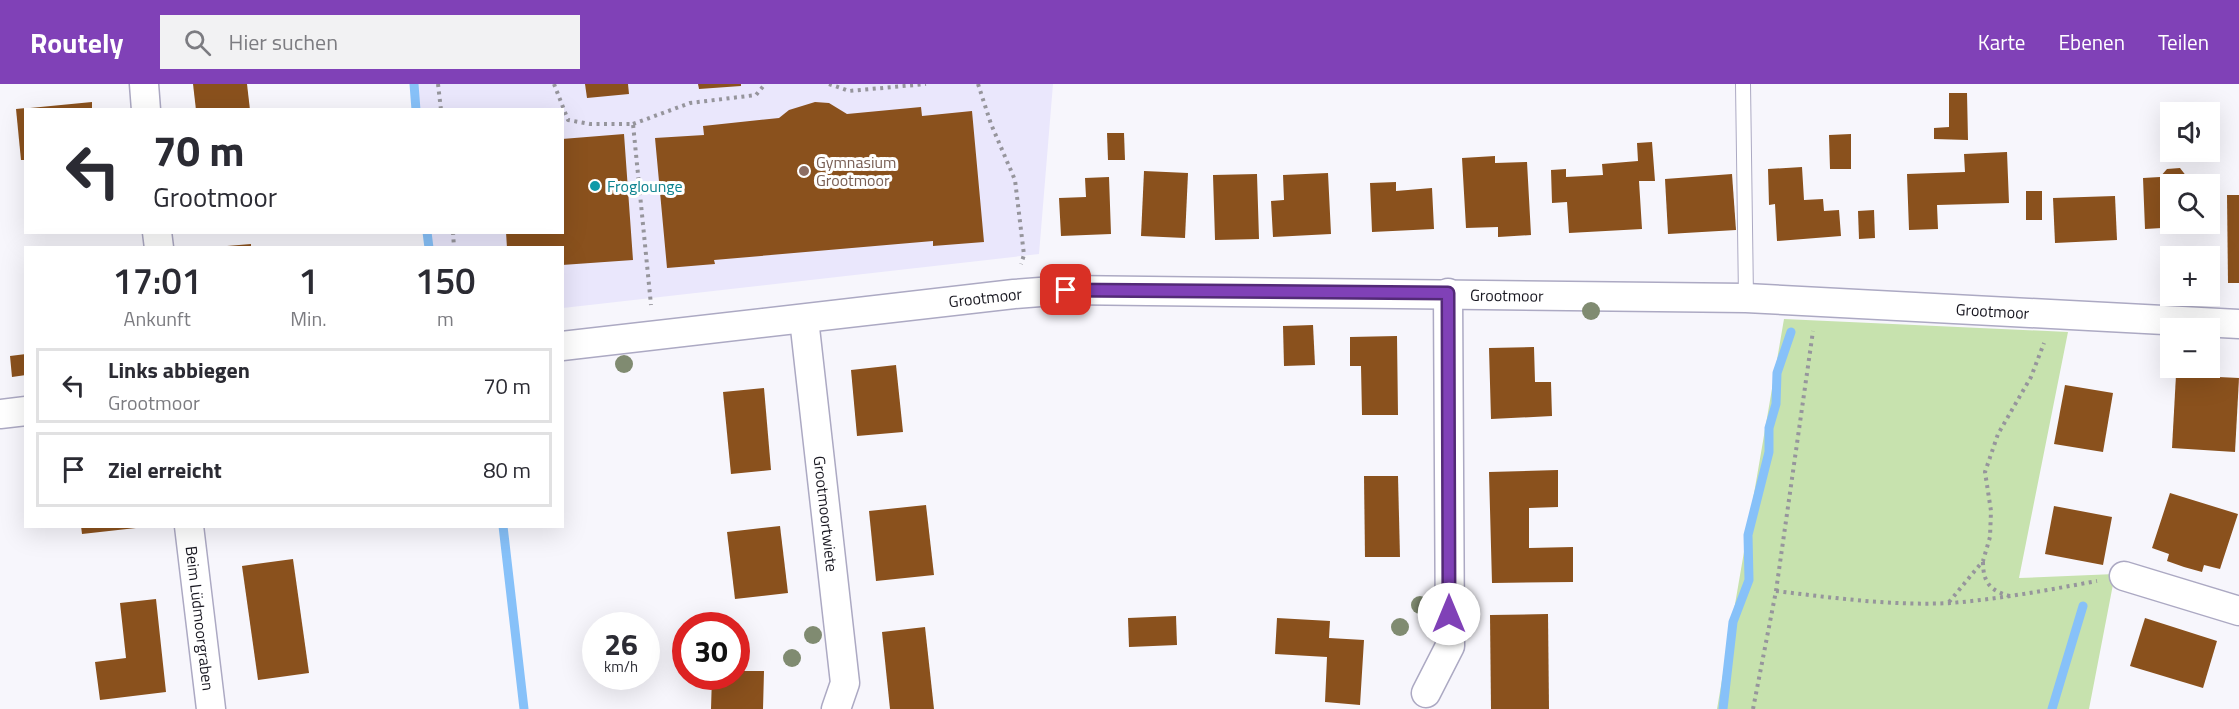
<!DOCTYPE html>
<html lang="de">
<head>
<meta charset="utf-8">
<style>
  :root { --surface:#fff; --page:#f2f2f3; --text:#2b2b33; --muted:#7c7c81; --line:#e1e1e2; --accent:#8041b7 }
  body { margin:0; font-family:"Titillium Web",sans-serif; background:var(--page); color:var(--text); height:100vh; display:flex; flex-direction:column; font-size:22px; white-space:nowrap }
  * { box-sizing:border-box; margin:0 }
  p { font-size:20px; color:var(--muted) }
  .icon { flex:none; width:33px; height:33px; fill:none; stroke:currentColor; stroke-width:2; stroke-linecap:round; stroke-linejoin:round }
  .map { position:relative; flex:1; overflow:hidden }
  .side { position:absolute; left:24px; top:162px; width:540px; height:282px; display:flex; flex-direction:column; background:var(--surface); border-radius:0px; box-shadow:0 6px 24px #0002 }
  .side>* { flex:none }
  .guide { position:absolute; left:24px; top:24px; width:540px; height:126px; border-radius:0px; box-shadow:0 6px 24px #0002; background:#fff; color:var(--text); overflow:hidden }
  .buttons { position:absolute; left:2160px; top:18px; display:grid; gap:12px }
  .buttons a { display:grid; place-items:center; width:60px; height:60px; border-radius:0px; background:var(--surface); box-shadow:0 6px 24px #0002; font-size:30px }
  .speed { position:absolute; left:582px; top:528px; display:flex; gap:12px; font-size:30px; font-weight:700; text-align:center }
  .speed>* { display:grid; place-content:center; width:78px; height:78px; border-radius:50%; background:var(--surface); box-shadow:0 6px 24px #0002; line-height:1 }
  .speed small { font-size:15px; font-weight:400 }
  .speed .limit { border:9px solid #d22; background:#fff; color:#111 }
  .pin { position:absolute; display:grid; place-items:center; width:51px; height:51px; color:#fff; margin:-26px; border-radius:12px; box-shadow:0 3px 9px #0006 }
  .me { position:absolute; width:66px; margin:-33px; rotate:0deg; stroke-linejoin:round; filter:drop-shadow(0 0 4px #0008) }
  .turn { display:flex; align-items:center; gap:21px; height:126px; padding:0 30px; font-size:27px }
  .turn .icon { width:78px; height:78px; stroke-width:2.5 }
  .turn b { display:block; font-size:42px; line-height:51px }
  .eta { display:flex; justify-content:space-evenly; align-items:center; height:102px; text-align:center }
  .eta b { font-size:36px; font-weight:600; line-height:42px }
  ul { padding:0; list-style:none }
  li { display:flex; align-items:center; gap:18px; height:75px; margin:0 12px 9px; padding:0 18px; border:3px solid var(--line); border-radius:0px }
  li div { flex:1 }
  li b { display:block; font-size:22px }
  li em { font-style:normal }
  header { display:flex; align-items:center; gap:36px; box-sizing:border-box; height:84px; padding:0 30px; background:var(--accent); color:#fff }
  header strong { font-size:28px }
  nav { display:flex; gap:33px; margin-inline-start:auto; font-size:21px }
  .search { width:420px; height:54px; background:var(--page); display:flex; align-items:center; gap:15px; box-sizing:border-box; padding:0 21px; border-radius:0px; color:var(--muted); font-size:22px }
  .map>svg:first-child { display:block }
  .built { fill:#eae7fc }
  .green { fill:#c7e2ae }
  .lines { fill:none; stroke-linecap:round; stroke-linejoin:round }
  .stream { stroke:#87c1f9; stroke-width:9 }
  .building { fill:#8a511d }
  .lane-casing { stroke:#aca9c3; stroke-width:16 }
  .street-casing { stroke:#aca9c3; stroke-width:31 }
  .path { stroke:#96959c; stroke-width:4; stroke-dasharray:3 4.5; stroke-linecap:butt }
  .lane { stroke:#fff; stroke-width:14 }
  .street { stroke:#fff; stroke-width:28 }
  .tree { fill:#808b71 }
  .route-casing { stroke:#532a77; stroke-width:15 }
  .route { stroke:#8041b7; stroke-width:10 }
  .education-dot { fill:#8d6e63; stroke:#fff; stroke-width:2 }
  .culture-dot { fill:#0f9aa8; stroke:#fff; stroke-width:2 }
  .labels { text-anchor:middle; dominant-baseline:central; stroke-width:6; stroke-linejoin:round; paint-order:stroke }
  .education-label { font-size:16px; fill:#785e54; stroke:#fff; text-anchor:start }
  .culture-label { font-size:16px; fill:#0d838f; stroke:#fff; text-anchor:start }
  .street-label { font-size:16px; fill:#181720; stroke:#fff }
</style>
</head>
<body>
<header>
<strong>Routely</strong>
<div class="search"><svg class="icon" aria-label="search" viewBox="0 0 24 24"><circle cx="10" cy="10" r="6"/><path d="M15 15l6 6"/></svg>Hier suchen</div>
<nav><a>Karte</a><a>Ebenen</a><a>Teilen</a></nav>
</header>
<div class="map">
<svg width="2239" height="625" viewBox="0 0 2239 625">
  <rect width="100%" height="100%" fill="#f7f6fc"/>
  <!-- built -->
  <polygon class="built" points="414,0 1053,0 1039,170 563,224 562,164 429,163 427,149 562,148 562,26 416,25"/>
  <!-- green -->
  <polygon class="green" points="1784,235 2068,248 2019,494 2115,490 2089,625 1717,625"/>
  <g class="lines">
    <!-- stream -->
    <g class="stream">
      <polyline points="414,0 416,26"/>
      <polyline points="427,148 429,164"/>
      <polyline points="503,442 524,625"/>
      <polyline points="1723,625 1733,538 1749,496 1748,451 1769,368 1769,344 1776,320 1777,289 1791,248"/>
      <polyline points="2052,625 2083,522"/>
    </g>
  </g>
  <!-- building -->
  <g class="building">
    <polygon points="193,0 247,0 250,26 196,26"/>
    <polygon points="585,0 628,0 629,10 587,14"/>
    <polygon points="698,0 741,0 741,2 699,5"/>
    <polygon points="1949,9 1967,9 1968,56 1934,55 1934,44 1949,43"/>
    <polygon points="92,18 92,26 30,26 30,24"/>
    <polygon points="815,18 829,19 847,30 921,23 922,32 972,27 984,158 933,162 933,157 714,176 715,180 667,184 655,54 704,51 703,42 779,34 789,26"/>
    <polygon points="26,24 26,76 21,76 16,25"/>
    <polygon points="1107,49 1124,49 1125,76 1108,76"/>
    <polygon points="624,50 633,176 562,181 562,164 507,164 506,148 562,148 562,55"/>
    <polygon points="1851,50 1851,85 1830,85 1829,51"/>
    <polygon points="1652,58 1655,97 1639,97 1642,145 1569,149 1567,118 1552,119 1551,86 1566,85 1566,93 1603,91 1602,80 1638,77 1637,59"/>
    <polygon points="2007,68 2009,119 1937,121 1938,145 1909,146 1907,90 1965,88 1964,70"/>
    <polygon points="1495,72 1495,79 1527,78 1531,151 1498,153 1498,143 1466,144 1462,74"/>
    <polygon points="1802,83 1804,116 1823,115 1824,127 1839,126 1841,152 1777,157 1775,120 1769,121 1768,85"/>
    <polygon points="2180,84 2187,93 2203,92 2203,100 2170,100 2170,140 2205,140 2205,143 2188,144 2188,149 2163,150 2162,144 2145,145 2143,94 2160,93 2167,85"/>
    <polygon points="1144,87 1188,89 1185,154 1141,152"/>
    <polygon points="1328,89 1331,150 1273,153 1271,117 1284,116 1283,91"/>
    <polygon points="1257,90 1259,155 1215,156 1213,91"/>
    <polygon points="1732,90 1736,146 1668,150 1665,95"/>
    <polygon points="1109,93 1111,150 1061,152 1059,114 1086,113 1085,94"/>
    <polygon points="1396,98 1396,107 1432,104 1434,145 1372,148 1370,99"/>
    <rect x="2026" y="107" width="16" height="29"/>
    <polygon points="2227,111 2239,111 2239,199 2228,199"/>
    <polygon points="2115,112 2117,156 2055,159 2053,114"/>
    <polygon points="1874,126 1875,154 1859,155 1858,127"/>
    <polygon points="251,160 251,164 227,164 227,162"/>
    <polygon points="1313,241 1315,281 1284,282 1283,242"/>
    <polygon points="1397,252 1398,331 1362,331 1361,282 1350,282 1350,253"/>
    <polygon points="1534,263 1535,298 1551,298 1552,332 1491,335 1489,264"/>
    <polygon points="26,270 26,291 12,293 10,272"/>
    <polygon points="896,281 903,348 857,352 851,286"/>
    <polygon points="2176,291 2239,294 2235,368 2172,364"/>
    <polygon points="2065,301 2113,309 2103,368 2054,360"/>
    <polygon points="764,304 771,386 731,390 723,308"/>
    <polygon points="1558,386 1558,423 1529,424 1529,464 1573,463 1573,498 1492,499 1489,388"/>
    <polygon points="1364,392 1398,392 1400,473 1365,473"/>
    <polygon points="2170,409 2238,430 2220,485 2204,481 2202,488 2184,483 2167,477 2169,470 2152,464"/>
    <polygon points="926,421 934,491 876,497 869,427"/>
    <polygon points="2054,422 2112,433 2103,481 2045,470"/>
    <polygon points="81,442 136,442 136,444 82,450"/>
    <polygon points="780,442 788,509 735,515 727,448"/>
    <polygon points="293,475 309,589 258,596 242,482"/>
    <polygon points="156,515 166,608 100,616 95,578 126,574 120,519"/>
    <polygon points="1548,530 1549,625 1491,625 1490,531"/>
    <polygon points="1176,532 1177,561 1129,563 1128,534"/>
    <polygon points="1277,534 1330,537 1329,554 1364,556 1360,621 1325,618 1327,573 1275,570"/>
    <polygon points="2145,534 2217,557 2203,604 2130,582"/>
    <polygon points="925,543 934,625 890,625 882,548"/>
    <polygon points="736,587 764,587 763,625 711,625 712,592 736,592"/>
  </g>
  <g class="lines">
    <defs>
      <polyline id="lane" points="1743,0 1746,214"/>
      <g id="street">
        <polyline points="144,0 146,26"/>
        <polyline points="157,148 159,164"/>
        <path id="s1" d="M804,235l41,364 -9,26"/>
        <path id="s2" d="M562,262l452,-52 52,-4 680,8 493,26"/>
        <polyline points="0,330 26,327"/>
        <path id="s3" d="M189,442l22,183"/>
        <polyline points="2124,492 2239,527"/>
        <polyline points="1426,609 1450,562 1448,209"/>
      </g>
    </defs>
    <!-- lane casing -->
    <use href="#lane" class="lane-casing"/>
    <!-- street casing -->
    <use href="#street" class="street-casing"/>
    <!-- path -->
    <g class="path">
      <polyline points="438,0 441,26"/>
      <polyline points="554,0 568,36 590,40 633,40 651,221"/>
      <polyline points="829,0 849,7 926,0"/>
      <polyline points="978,0 991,40 1015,96 1024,171 1021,180"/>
      <polyline points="633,40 690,19 756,11 765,0"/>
      <polyline points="453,148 454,164"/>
      <path d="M1983,478c0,20 7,29 27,34"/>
      <path d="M1776,507c58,7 117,15 175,12 49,-4 97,-13 146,-22"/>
      <polyline points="1949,518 1983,477 1990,453 1991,427 1985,388 1998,350 2031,293 2044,259"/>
      <polyline points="1753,625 1776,507 1813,247"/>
    </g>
    <!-- lane -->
    <use href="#lane" class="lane"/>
    <!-- street -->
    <use href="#street" class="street"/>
  </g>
  <!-- trees -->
  <g class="tree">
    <circle cx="1591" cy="227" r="9"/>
    <circle cx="624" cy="280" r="9"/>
    <circle cx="1420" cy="521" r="9"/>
    <circle cx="1400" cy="543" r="9"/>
    <circle cx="813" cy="551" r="9"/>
    <circle cx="792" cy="574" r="9"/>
  </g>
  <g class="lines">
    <defs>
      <polyline id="route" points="1066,206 1448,209 1449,530"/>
    </defs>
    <!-- route casing -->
    <use href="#route" class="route-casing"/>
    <!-- route -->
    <use href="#route" class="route"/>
  </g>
  <!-- markers -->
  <circle class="education-dot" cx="804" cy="87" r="6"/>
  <circle class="culture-dot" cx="595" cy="102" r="6"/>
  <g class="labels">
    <!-- education labels -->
    <g class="education-label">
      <text x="816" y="78">Gymnasium<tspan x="816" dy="18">Grootmoor</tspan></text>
    </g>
    <!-- culture labels -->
    <g class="culture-label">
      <text x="607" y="102">Froglounge</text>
    </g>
    <!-- street labels -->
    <g class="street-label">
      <text stroke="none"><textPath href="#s2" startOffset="948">Grootmoor</textPath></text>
      <text stroke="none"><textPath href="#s2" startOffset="426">Grootmoor</textPath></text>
      <text stroke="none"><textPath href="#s2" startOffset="1434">Grootmoor</textPath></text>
      <text stroke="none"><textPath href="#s1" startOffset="196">Grootmoortwiete</textPath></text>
      <text stroke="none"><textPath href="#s3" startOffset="93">Beim Lüdmoorgraben</textPath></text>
    </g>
  </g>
</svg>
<div class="buttons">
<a><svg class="icon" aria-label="sound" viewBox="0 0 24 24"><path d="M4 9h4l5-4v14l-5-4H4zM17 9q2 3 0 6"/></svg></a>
<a><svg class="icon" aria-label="search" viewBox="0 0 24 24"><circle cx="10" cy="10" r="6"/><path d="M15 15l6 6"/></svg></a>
<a>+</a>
<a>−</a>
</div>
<div class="speed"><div>26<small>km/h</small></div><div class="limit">30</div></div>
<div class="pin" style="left:1066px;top:206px;background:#d93025"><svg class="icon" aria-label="arrive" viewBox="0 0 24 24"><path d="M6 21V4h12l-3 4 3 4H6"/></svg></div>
<svg class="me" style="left:1449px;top:530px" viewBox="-20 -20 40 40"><circle r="19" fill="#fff"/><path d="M0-13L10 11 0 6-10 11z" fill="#8041b7"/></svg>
<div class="guide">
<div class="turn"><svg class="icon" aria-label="left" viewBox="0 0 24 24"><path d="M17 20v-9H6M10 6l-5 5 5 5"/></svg><div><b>70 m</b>Grootmoor</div></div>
</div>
<section class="side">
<div class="eta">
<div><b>17:01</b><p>Ankunft</p></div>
<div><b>1</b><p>Min.</p></div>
<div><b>150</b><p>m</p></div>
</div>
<ul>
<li><svg class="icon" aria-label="left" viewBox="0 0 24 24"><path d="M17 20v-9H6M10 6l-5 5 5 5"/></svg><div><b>Links abbiegen</b><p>Grootmoor</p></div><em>70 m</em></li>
<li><svg class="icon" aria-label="arrive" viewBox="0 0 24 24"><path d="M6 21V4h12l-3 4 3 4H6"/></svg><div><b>Ziel erreicht</b></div><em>80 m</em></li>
</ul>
</section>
</div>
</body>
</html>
